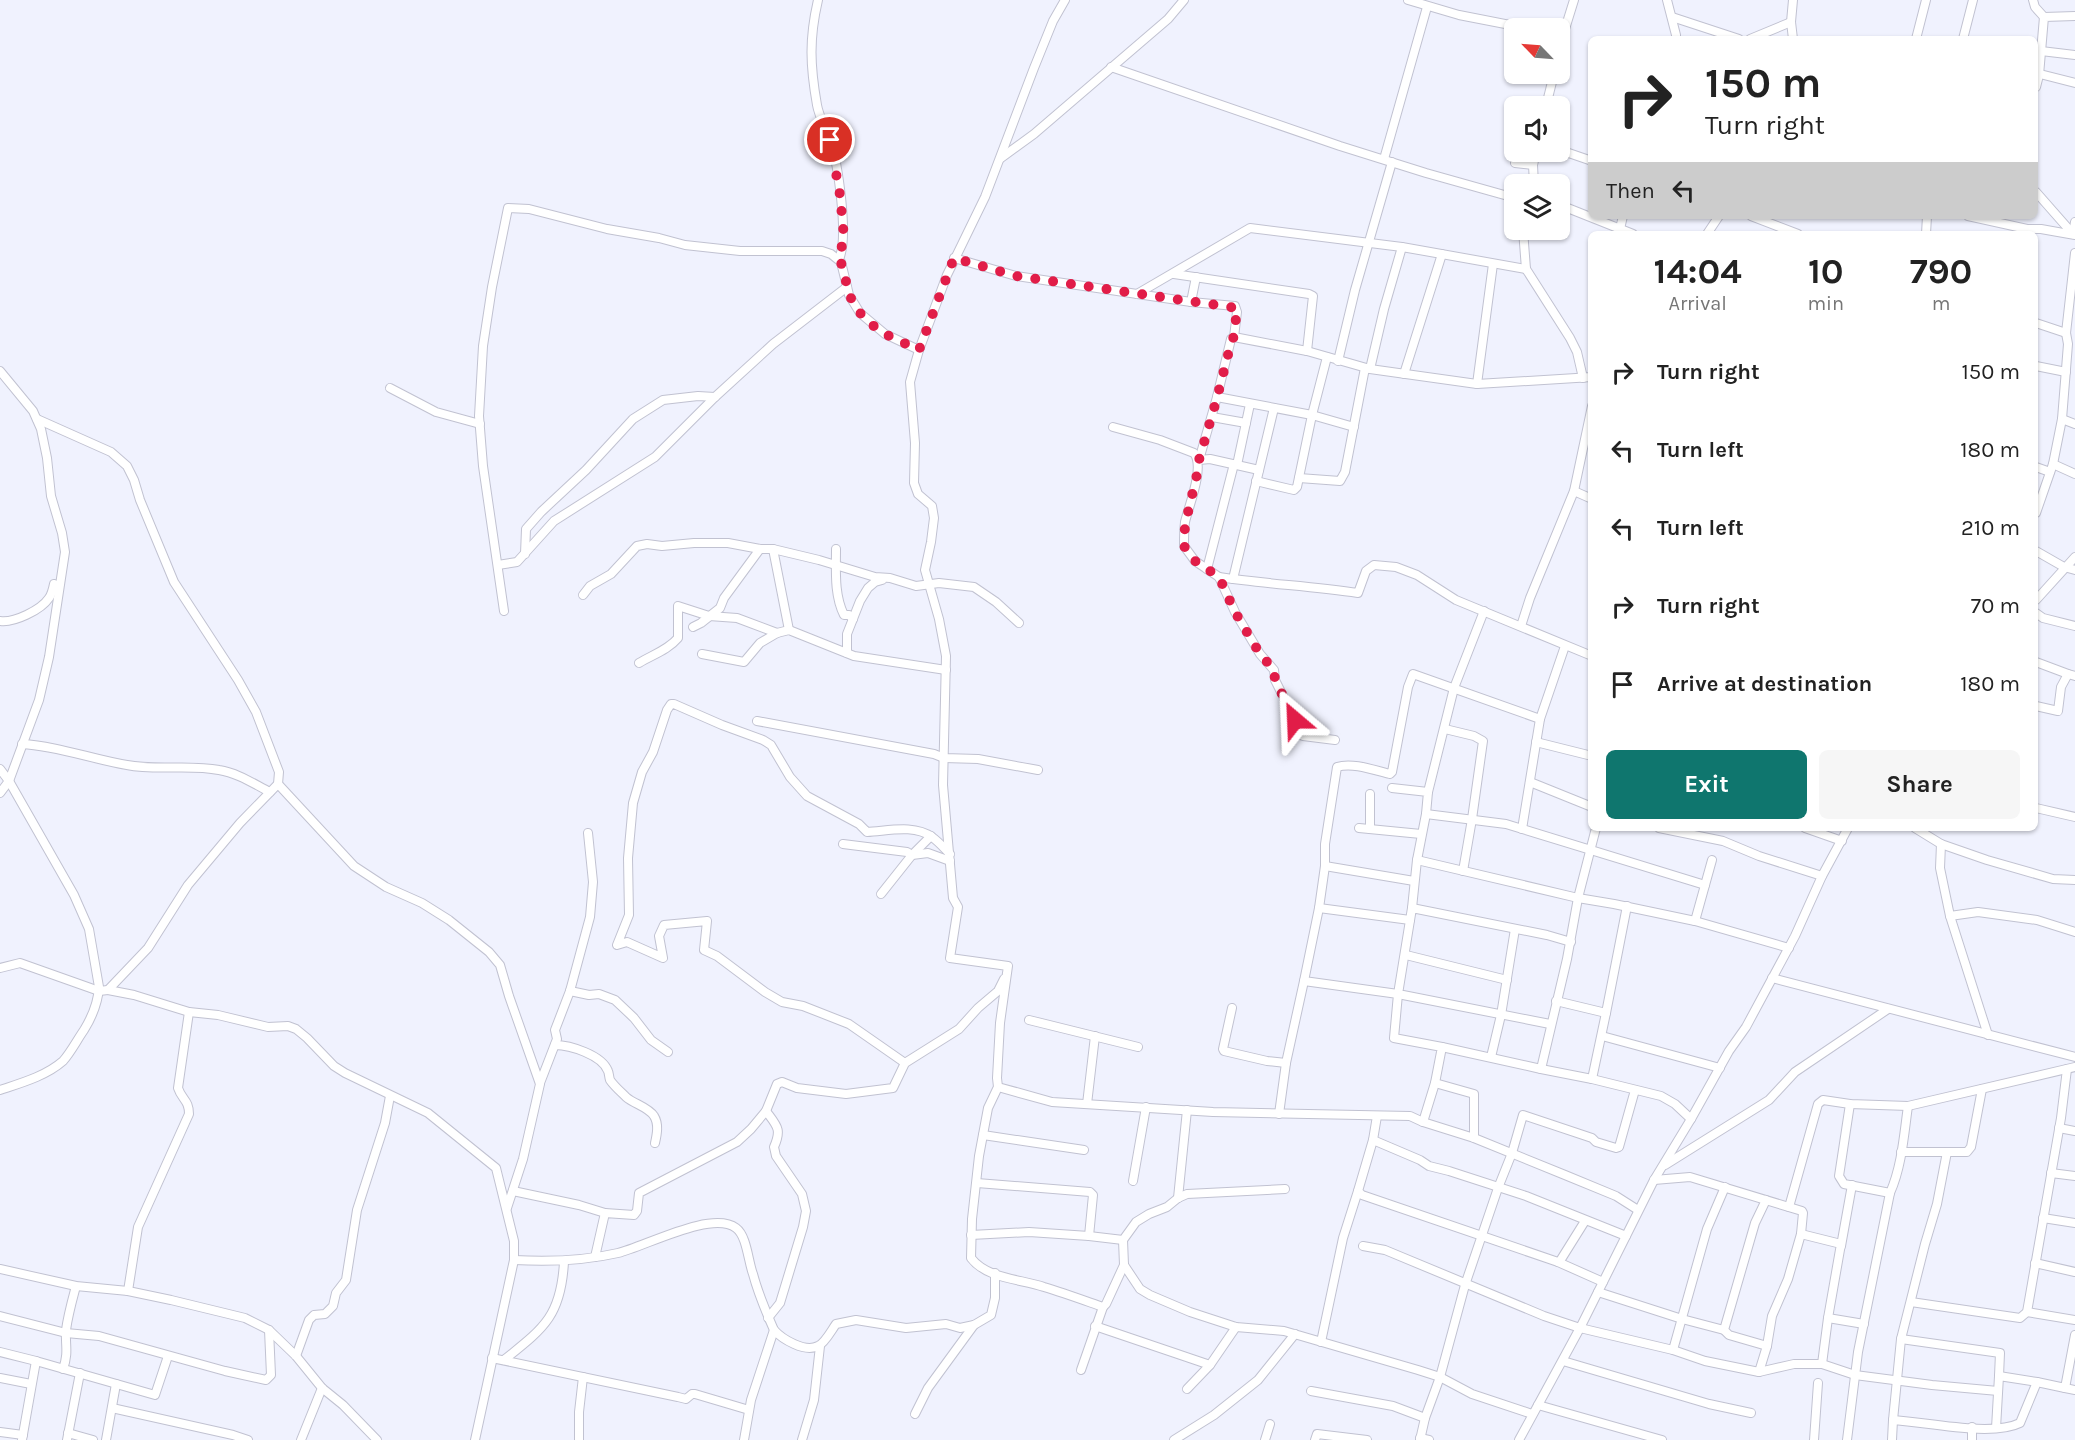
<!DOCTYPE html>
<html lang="en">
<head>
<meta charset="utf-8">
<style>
  :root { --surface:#fff; --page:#f6f6f6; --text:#222; --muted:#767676; --accent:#0f766e }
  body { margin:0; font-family:Karla,sans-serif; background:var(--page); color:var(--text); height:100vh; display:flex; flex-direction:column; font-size:22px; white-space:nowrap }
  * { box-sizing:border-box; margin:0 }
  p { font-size:20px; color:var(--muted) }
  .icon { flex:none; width:33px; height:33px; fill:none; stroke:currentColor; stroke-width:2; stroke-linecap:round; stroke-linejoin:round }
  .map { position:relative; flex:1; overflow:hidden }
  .details { position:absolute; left:1588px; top:231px; width:450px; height:600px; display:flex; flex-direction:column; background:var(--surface); border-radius:9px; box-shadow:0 2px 4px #0004 }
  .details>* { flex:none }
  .hud { position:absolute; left:1588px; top:36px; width:450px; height:183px; border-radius:9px; box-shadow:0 2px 4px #0004; background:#fff; color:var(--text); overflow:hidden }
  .needle { width:39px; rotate:295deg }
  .fabs { position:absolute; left:1504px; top:18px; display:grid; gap:12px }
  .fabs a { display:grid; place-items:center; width:66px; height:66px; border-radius:9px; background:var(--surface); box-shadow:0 2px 4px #0004; font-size:30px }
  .pin { position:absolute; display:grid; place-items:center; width:51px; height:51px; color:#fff; margin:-26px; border:3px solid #fff; border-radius:50%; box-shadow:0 2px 6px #0007 }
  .me { position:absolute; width:66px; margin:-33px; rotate:334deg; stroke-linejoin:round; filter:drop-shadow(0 0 4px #0008) }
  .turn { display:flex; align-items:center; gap:21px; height:126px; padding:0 18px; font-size:27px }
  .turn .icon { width:78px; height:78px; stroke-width:2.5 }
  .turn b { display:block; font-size:42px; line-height:51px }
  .then { display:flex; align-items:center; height:57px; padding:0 18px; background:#0003; gap:12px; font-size:22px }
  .eta { display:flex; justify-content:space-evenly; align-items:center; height:102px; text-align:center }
  .eta b { font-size:36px; font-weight:700; line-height:42px }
  .button { display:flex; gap:12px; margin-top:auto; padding:12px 18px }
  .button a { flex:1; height:69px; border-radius:9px; background:var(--accent); color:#fff; font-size:24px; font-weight:700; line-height:69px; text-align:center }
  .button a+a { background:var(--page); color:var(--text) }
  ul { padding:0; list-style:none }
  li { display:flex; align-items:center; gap:18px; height:78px; padding:0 18px }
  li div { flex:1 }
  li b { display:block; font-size:22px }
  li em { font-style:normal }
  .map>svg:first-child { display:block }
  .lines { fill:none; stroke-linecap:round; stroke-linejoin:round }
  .street-casing { stroke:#c1c2d1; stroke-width:10 }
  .street { stroke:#fff; stroke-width:8 }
  .route { stroke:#e11d48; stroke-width:10; stroke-dasharray:0 18 }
</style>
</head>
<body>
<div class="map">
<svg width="2075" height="1440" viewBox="0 0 2075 1440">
  <rect width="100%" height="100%" fill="#f0f2fe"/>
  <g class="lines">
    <defs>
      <g id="street">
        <path d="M818,0c-9,39 -8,65 -1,105 2,12 9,23 13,35 8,23 19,97 9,119"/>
        <path d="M1065,0l-12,21 -19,47 -49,129 -38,78 -28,75 -9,32 5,61 -1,40 4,11 14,12 2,12 -3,24 -6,28 14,49 7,37 -3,129 10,113 5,9 -8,51 58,8 -8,57 -3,55 1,9 -10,21 -9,48 -7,63 -1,39c16,21 50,21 73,29 20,6 39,13 59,20l3,-3 18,-39"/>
        <polyline points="1408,0 1459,15 1526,28"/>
        <polyline points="1667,0 1676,35 1676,39"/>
        <polyline points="2033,0 2035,7 2044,17"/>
        <polyline points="1672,17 1739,39"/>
        <polyline points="1750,39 1791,22"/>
        <polyline points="1793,39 1791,22 1793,0"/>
        <polyline points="1916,39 1926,0"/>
        <polyline points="1963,39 1973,0"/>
        <polyline points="1560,45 1574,0"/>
        <polyline points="2041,51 2075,55"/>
        <polyline points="1111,67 1340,146 1426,173 1515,198"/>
        <polyline points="2036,73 2075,83"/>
        <polyline points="2036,87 2039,75 2044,17 2075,16"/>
        <polyline points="1546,106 1554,74"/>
        <polyline points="1560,150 1592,161"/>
        <polyline points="1001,158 1034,134 1168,19 1184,0"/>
        <polyline points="1384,159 1427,7"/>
        <polyline points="1515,163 1533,165"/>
        <polyline points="1534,184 1533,165 1536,152"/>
        <polyline points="2036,192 2073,234"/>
        <polyline points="1560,205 1633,234"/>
        <polyline points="1751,216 1798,234"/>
        <polyline points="1968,216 2027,229 2041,229 2075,235"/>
        <polyline points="1523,230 1526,269 1570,338 1577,352 1583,378"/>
        <polyline points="1619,233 1623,216"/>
        <polyline points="1707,234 1719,216"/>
        <polyline points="1926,234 1927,216"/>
        <polyline points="2073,234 2075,222"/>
        <polyline points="954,258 1016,276 1191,302 1235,306 1237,312 1234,337"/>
        <polyline points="1174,274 1309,294 1313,296 1307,351"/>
        <polyline points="1137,294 1250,228 1402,247 1526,269"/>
        <polyline points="1191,302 1196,277"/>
        <polyline points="2036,323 2066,333"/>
        <polyline points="1338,361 1355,290 1392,162"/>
        <polyline points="2036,366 2066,372"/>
        <polyline points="1370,369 1384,309 1402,247"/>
        <polyline points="0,371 33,411 41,429 47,458 51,496 62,533 65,552 49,657 39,700 9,781 0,793"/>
        <polyline points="1404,374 1442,254"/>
        <polyline points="1477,384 1493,264"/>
        <polyline points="390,388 436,412 480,424"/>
        <polyline points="1217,397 1312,415 1354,427"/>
        <polyline points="1212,417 1246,423"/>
        <polyline points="2062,419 2075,424"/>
        <path d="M1113,427l47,13 34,13c11,14 -5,52 -9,69 -1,8 -1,16 -1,24l11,15 24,16 16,35 25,42 14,16 1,10 28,56 32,4"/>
        <polyline points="2053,464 2075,474"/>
        <polyline points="1237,465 1250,404"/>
        <polyline points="2036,467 2050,472"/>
        <polyline points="1259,470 1210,459 1199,460 1217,397 1231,339 1234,337 1307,351 1370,369 1477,384 1592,377"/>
        <polyline points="1299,478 1340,481 1345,472 1365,368"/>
        <polyline points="1256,481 1294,490 1297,487 1312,415 1327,357"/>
        <polyline points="1574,491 1592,499"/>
        <polyline points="2036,513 2053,464 2062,419 2068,344 2066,333 2075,253"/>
        <polyline points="773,549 789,630"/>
        <path d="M836,549c0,22 -2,46 8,66h5l4,4"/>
        <polyline points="2036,551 2064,567 2075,570"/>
        <polyline points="525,554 526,529 541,512 586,470 633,419 663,400 698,396 715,397"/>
        <polyline points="498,565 517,562 554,521 655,457 715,397 773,344 847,287"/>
        <polyline points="1207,569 1234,464"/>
        <path d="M1219,577c46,7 93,9 139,16l8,-22 8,-6 22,2 21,8 39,25 136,56"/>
        <polyline points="1233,579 1274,408"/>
        <polyline points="583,595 590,586 611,574 637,546 647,544 662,546 694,543 728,543 760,549 773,549 819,560 875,577 890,578 916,586 939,583 974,587 996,602 1019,623"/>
        <polyline points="2036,600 2075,557"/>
        <polyline points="504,611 483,466 479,416 483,346 492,287 508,208 529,209 607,229 659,238 685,245 740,251 822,251 831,254 841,262 849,295 860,313 885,334 919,350"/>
        <polyline points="2036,613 2043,618 2075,626"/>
        <path d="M0,621c14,2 41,-11 49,-23 3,-4 4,-9 5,-14"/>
        <polyline points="1521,626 1530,598 1574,491 1592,406"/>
        <polyline points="693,627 701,623 720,608 724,598 760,549"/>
        <polyline points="847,653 847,634 860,601 868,588 875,582 882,580"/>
        <polyline points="702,654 744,662 760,643 777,633 789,630 854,656 946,670"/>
        <polyline points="2036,662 2068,674"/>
        <path d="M639,663c13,-8 29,-13 39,-25v-32l31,10 28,2 40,15"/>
        <polyline points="2036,706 2058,711 2061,687 2068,674 2075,676"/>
        <polyline points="757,721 934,754 944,758 978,759 1038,770"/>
        <polyline points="1445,729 1474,736 1483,741 1472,819 1463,871"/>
        <polyline points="1536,742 1592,756"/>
        <path d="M22,744c36,2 69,15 105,21 30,6 62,-1 92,5 19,3 35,14 51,22"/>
        <path d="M0,769l9,12 65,114 15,34 10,58c-1,16 -7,30 -15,43 -7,10 -13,22 -21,31 -17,15 -42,22 -63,29"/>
        <polyline points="1530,782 1592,807"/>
        <polyline points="278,784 354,866 386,887 422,903 449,920 489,952 500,965 509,996 540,1084 523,1159 507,1208"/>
        <polyline points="1392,788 1428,792 1426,814 1417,860 1412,908"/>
        <polyline points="1428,792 1454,688 1484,611"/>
        <polyline points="2036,808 2075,817"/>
        <polyline points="1426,814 1506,824 1705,885"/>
        <polyline points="1359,828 1421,834"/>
        <polyline points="1659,828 1723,841 1759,856 1822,876"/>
        <polyline points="1805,828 1842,841"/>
        <polyline points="1915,828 1941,844 1987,860 2053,879 2075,880"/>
        <polyline points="1370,829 1370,794"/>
        <polyline points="1522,829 1540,719 1565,646"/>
        <polyline points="843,844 907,852 912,855 928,853 950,861"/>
        <polyline points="1941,844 1940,868 1950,916 1988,1035"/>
        <polyline points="1417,860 1578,898 1614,904 1695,921 1789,948"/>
        <polyline points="1325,866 1414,881"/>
        <polyline points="881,894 912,855 931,836"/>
        <polyline points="1319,908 1410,920"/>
        <polyline points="1950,916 1978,912 2037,920 2075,932"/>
        <polyline points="1695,921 1712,860"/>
        <polyline points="1406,955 1507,980"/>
        <polyline points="0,968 20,963 99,991 108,990 148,948 188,885 240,823 278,784 279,772 256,712 238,680 174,582 140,500 134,480 127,466 111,452 37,419"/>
        <polyline points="1772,978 2075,1057"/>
        <polyline points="108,990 134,995 189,1012 218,1015 268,1027 288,1026 296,1029 307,1038 334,1066 345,1073 428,1113 496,1168 514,1241 514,1260 475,1440"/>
        <polyline points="570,991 589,995 599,994 615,1000 634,1018 651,1040 668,1052"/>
        <polyline points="1556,1001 1606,1013 1627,906"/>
        <polyline points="1232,1008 1223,1049 1224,1051 1267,1061 1286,1063"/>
        <polyline points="1029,1020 1138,1047"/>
        <polyline points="1550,1024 1398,994 1412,908 1547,935 1571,942"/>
        <polyline points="1602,1036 1720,1068"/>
        <path d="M555,1045c15,0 47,10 53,26 1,2 1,6 2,9 4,6 11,12 16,17 8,7 22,10 28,19 5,8 3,18 1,27"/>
        <polyline points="1442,1047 1541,1069 1592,1079 1661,1096 1675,1104 1691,1119"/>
        <polyline points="1491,1057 1501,1015 1515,929"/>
        <path d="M905,1063l-56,-39 -46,-18 -21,-4 -17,-10 -48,-36 -13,-6 3,-29 -43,4 -5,11 4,22 -36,-16 -10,3 12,-30 -1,-57 5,-55 9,-31 11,-20 14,-42 4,-6h3l48,21 41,15 8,5 19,32 17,19 52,28 8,8c21,-1 47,-8 65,5 7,5 12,11 18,17"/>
        <polyline points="1541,1069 1567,959 1578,898 1596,828"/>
        <polyline points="1592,1079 1606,1013"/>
        <polyline points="540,1083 557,1039 555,1030 570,991 590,917 593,882 588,833"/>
        <polyline points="1435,1083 1474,1094 1474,1138"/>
        <polyline points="998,1087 1052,1102 1213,1112 1410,1116 1423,1122 1474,1138 1565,1175 1616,1196 1638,1210"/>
        <polyline points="1087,1104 1095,1036"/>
        <polyline points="1850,1104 1839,1176 1844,1184 1890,1193"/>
        <path d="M766,1111c11,15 16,18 8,36l2,9 26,38 4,17 -3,16 -23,76 -12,15"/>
        <polyline points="1279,1114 1286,1063 1304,981"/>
        <polyline points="1377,1116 1373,1140 1420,1160 1429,1166 1449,1171 1526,1196 1626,1236"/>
        <path d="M1423,1122l12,-39 7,-36 -48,-9 4,-44 -94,-13 15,-73 6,-42v-22l12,-77c15,-5 37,3 53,7l2,-2 16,-85 5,-13 127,45"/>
        <polyline points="2059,1128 2075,1131"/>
        <polyline points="983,1135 1084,1150"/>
        <polyline points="1373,1140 1358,1191 1362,1195 1558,1262 1560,1261 1585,1221"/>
        <polyline points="1901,1152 1947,1152"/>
        <polyline points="1665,1165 1769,1100 1795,1072 1888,1009"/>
        <polyline points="2051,1173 2075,1176"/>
        <polyline points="1654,1180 1690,1177 1802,1211 1803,1213 1801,1234 1788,1279 1772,1316 1767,1346 1759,1372"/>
        <polyline points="1133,1181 1146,1107"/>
        <polyline points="513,1191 579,1205 605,1213"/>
        <polyline points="1178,1198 1187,1110"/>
        <polyline points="1766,1200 1755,1223 1724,1330 1729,1335 1767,1346"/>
        <polyline points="1789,1207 1818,1104 1823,1100 1850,1104 1908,1106 2075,1067"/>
        <polyline points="2043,1218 2075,1223"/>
        <polyline points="1801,1234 1841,1244 1828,1318 1822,1364"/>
        <polyline points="971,1235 1029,1232 1089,1236 1093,1195 1090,1192 977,1183"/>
        <polyline points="1089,1236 1123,1240 1136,1222 1149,1214 1167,1207 1178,1198 1187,1194 1285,1189"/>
        <polyline points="1123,1240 1124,1265 1140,1289 1150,1295 1190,1312 1236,1327 1284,1331 1418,1370 1440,1377 1472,1394 1532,1414"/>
        <polyline points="1363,1246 1385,1250 1544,1316 1580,1328 1673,1350 1705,1361 1759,1372 1794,1364 1822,1364 1855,1375 1932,1385 1998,1391"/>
        <polyline points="1841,1246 1852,1185"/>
        <polyline points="595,1257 605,1213 634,1215 637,1211 639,1193 737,1142 751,1129 766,1111 777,1084 782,1082 797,1088 846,1094 893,1088 905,1063 959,1029 978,1008 998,991 1004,979"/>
        <path d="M514,1260c36,2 69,1 104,-7 28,-7 94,-43 118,-25 11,8 12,33 17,46 5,19 13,38 21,56 8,9 31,23 44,16 7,-3 13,-15 18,-22l20,-4 50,8 40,-4 14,4 14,-3 17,-10 4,-17v-25"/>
        <polyline points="1558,1262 1603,1282"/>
        <polyline points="2035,1263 2075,1272"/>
        <polyline points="0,1269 76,1286 128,1291 171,1300 245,1318 269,1330 296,1356 322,1388 343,1405 377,1440"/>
        <path d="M128,1291l10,-64 51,-113c0,-14 -7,-14 -11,-26l11,-76"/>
        <polyline points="1598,1292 1682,1319 1724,1330"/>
        <polyline points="1911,1302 2020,1318 2027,1312 2061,1118 2067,1069"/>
        <polyline points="2027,1312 2075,1320"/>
        <polyline points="0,1316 66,1333 99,1336 225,1371 266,1380 271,1375 269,1330"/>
        <polyline points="1828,1318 1864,1324"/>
        <polyline points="1095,1326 1210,1365"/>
        <polyline points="1901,1339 2000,1353 1999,1376"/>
        <polyline points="1321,1342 1343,1238 1358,1191"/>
        <polyline points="1673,1350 1707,1229 1725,1187"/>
        <polyline points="0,1352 36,1361"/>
        <polyline points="296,1356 309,1320 314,1315 325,1314 333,1306 336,1293 346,1280 357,1210 385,1123 390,1096"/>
        <polyline points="492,1358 678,1397 686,1399 692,1394 695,1394 749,1410"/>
        <path d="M504,1360c40,-32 57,-44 60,-98"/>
        <polyline points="1563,1361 1709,1404 1751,1413"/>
        <path d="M63,1369c6,-17 2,-24 3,-39 2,-15 6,-29 10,-44"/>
        <polyline points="1081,1370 1103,1307"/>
        <polyline points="0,1378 31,1384"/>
        <polyline points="2065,1388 2075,1390"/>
        <polyline points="1187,1389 1210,1365 1236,1327"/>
        <polyline points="1311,1391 1393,1406 1425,1418"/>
        <polyline points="1538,1405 1662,1440"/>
        <polyline points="112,1408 233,1435 248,1440"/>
        <polyline points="915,1414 928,1388 974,1325"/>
        <polyline points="1893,1420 1901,1339 1925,1244 1937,1204 1947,1152 1967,1152 1971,1147 1982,1089"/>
        <polyline points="1972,1427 1972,1440"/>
        <polyline points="1996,1428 1999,1376 2037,1382"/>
        <polyline points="0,1432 23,1435"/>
        <polyline points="68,1433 93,1440"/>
        <polyline points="1420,1438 1429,1440"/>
        <polyline points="22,1440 36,1361 155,1395 168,1356"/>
        <polyline points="67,1440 80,1373"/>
        <polyline points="106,1440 116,1384"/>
        <polyline points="301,1440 322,1388"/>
        <polyline points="579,1440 579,1412 583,1377"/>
        <polyline points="744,1440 751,1400 774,1330"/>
        <polyline points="802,1440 814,1400 820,1346"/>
        <polyline points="1174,1440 1214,1415 1258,1380 1295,1334"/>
        <polyline points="1265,1440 1270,1424"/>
        <polyline points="1315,1440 1317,1434 1367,1440"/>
        <polyline points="1420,1440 1425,1418 1440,1377 1465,1285 1498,1188 1512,1153 1523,1115 1592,1138 1596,1142 1616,1148 1619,1147 1635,1090"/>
        <polyline points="1519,1440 1580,1328 1654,1180 1691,1119 1729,1051 1746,1027 1795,936 1822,876 1848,828"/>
        <polyline points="1814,1440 1818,1383"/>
        <path d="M1847,1440l11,-88 32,-159c12,-27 14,-59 18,-87"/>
        <path d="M1892,1440l1,-20c33,2 99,17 127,3l17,-41 28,6 10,-53"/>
      </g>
    </defs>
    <!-- street casing -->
    <use href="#street" class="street-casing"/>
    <!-- street -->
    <use href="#street" class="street"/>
  </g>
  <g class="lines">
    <!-- route -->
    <polyline class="route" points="830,140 840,195 844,237 839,258 843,268 849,295 860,313 871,324 885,334 919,350 954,258 1016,276 1237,308 1234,337 1232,339 1217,398 1199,460 1198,470 1185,525 1184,546 1195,561 1219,577 1235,612 1260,654 1274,670 1275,680 1295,720"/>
  </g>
</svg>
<div class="fabs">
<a><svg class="needle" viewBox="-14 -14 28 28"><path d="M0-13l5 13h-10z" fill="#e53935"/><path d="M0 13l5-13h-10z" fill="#767676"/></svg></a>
<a><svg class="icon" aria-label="sound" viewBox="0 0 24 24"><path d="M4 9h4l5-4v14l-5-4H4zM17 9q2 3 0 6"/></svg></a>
<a><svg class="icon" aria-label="layers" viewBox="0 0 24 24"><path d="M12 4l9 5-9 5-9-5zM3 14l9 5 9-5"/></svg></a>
</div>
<div class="pin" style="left:830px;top:140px;background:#d93025"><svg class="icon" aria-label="arrive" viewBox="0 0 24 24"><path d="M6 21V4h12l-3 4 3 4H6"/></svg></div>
<svg class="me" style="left:1295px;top:720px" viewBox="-20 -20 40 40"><path d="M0-17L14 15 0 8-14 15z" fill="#e11d48" stroke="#fff" stroke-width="4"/></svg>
<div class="hud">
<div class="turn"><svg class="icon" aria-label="right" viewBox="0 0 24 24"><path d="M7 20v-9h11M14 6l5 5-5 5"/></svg><div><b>150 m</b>Turn right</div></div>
<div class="then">Then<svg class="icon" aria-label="left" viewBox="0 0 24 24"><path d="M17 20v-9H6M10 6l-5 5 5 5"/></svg></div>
</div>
<section class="details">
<div class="eta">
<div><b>14:04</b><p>Arrival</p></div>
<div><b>10</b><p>min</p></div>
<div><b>790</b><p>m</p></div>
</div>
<ul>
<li><svg class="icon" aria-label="right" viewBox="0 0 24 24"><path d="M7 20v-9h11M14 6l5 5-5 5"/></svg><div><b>Turn right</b></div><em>150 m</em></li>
<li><svg class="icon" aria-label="left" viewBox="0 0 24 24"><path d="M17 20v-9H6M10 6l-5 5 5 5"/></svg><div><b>Turn left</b></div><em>180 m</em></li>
<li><svg class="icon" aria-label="left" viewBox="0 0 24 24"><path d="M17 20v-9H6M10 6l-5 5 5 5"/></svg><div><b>Turn left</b></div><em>210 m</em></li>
<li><svg class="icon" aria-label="right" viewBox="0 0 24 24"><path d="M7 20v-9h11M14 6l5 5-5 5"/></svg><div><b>Turn right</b></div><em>70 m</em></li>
<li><svg class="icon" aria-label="arrive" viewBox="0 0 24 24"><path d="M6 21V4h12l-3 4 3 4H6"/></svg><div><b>Arrive at destination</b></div><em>180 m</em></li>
</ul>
<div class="button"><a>Exit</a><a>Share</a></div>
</section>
</div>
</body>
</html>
